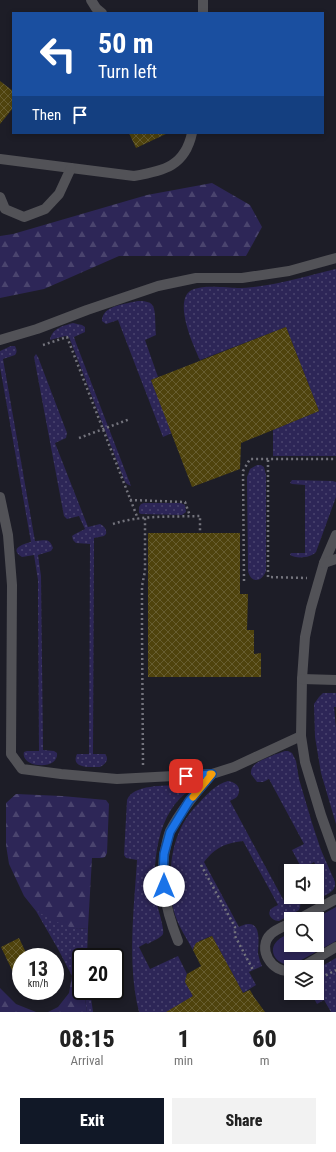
<!DOCTYPE html>
<html lang="en">
<head>
<meta charset="utf-8">
<style>
  :root { --surface:#fff; --page:#f2f2f2; --text:#222; --muted:#767676; --accent:#111827 }
  body { margin:0; font-family:"Roboto Condensed",sans-serif; background:var(--page); color:var(--text); height:100vh; display:flex; flex-direction:column; font-size:15px; white-space:nowrap }
  * { box-sizing:border-box; margin:0 }
  p { font-size:13px; color:var(--muted) }
  .icon { flex:none; width:22px; height:22px; fill:none; stroke:currentColor; stroke-width:2; stroke-linecap:round; stroke-linejoin:round }
  .map { position:relative; height:1012px; overflow:hidden }
  .details { display:flex; flex-direction:column; background:var(--surface); flex:1 }
  .details>* { flex:none }
  .banner { position:absolute; left:12px; top:12px; width:312px; height:122px; border-radius:0px; box-shadow:0 2px 6px #0003; background:#1a4fa0; color:#fff; overflow:hidden }
  .buttons { position:absolute; left:284px; top:864px; display:grid; gap:8px }
  .buttons a { display:grid; place-items:center; width:40px; height:40px; border-radius:0px; background:var(--surface); box-shadow:0 2px 6px #0003; font-size:20px }
  .speed { position:absolute; left:12px; top:948px; display:flex; gap:8px; font-size:20px; font-weight:700; text-align:center }
  .speed>* { display:grid; place-content:center; width:52px; height:52px; border-radius:50%; background:var(--surface); box-shadow:0 2px 6px #0003; line-height:1 }
  .speed small { font-size:10px; font-weight:400 }
  .speed .limit { border:2px solid #111; border-radius:6px; background:#fff; color:#111 }
  .pin { position:absolute; display:grid; place-items:center; width:34px; height:34px; color:#fff; margin:-17px; border-radius:8px; box-shadow:0 2px 6px #0006 }
  .me { position:absolute; width:44px; margin:-22px; rotate:0deg; stroke-linejoin:round; filter:drop-shadow(0 0 3px #0008) }
  .turn { display:flex; align-items:center; gap:14px; height:84px; padding:0 20px; font-size:18px }
  .turn .icon { width:52px; height:52px; stroke-width:2.5 }
  .turn b { display:block; font-size:28px; line-height:34px }
  .then { display:flex; align-items:center; height:38px; padding:0 20px; background:#0003; gap:8px; font-size:15px }
  .eta { display:flex; justify-content:space-evenly; align-items:center; height:68px; text-align:center }
  .eta b { font-size:24px; font-weight:800; line-height:28px }
  .primary-button { display:flex; gap:8px; margin-top:auto; padding:8px 20px }
  .primary-button a { flex:1; height:46px; border-radius:0px; background:var(--accent); color:#fff; font-size:16px; font-weight:800; line-height:46px; text-align:center }
  .primary-button a+a { background:var(--page); color:var(--text) }
  .map>svg:first-child { display:block }
  .grass { fill:url(#grass-dots) }
  .forest { fill:url(#forest-firs) }
  .green { fill:#2d2657 }
  .building { fill:url(#building-cross-hatch) }
  .lines { fill:none; stroke-linecap:round; stroke-linejoin:round }
  .path { stroke:#74747d; stroke-width:2.5; stroke-dasharray:2 3; stroke-linecap:butt }
  .lane { stroke:#525257; stroke-width:10 }
  .route-casing { stroke:#114b97; stroke-width:10 }
  .route { stroke:#1a73e8; stroke-width:7 }
  .slow { stroke:#f59e0b; stroke-width:7 }
</style>
</head>
<body>
<div class="map">
<svg width="336" height="1012" viewBox="0 0 336 1012">
  <defs>
    <pattern id="grass-dots" width="8" height="8" patternUnits="userSpaceOnUse"><rect width="8" height="8" fill="#2d2657"/><path d="M2 2h.1M6 6h.1" fill="none" stroke="#4a446e" stroke-width="1.8" stroke-linecap="round"/></pattern>
    <pattern id="forest-firs" width="22" height="20" patternUnits="userSpaceOnUse"><rect width="22" height="20" fill="#2d2657"/><path d="M5 1l3.5 6h-7zM16 11l3.5 6h-7z" fill="#4a446e"/></pattern>
    <pattern id="building-cross-hatch" width="8" height="8" patternUnits="userSpaceOnUse"><rect width="8" height="8" fill="#4f430d"/><path d="M0 0l8 8M0 8l8-8" fill="none" stroke="#675d30"/></pattern>
  </defs>
  <rect width="100%" height="100%" fill="#1d1d27"/>
  <!-- grass -->
  <g class="grass">
    <path d="M336,269v187h-63v-26l46,-19 -33,-84 -86,33c-7,-15 -23,-51 -13,-66 8,-11 39,-6 50,-6 31,0 69,-12 99,-19z"/>
    <path d="M138,301c5,0 12,0 15,5 3,5 2,22 3,29l-11,5 13,37 -7,3 21,53 -9,4 -45,-117 -12,4 -4,-3c0,-16 24,-17 36,-20z"/>
    <path d="M73,323l9,2 3,2v5l-11,5 2,6 55,143 -4,-2 -2,-2 -56,-145 -4,-1 -15,4c2,-12 13,-14 23,-17z"/>
    <path d="M11,346h4c2,4 2,6 0,9l-12,4 32,182c10,0 14,-4 18,7l-2,3 -13,4 3,21 2,174 11,1 3,2c2,18 -37,15 -33,-1l3,-1h12l-1,-154v-17l-4,-25 -12,2c-14,-9 2,-13 9,-15l-31,-175v-16z"/>
    <path d="M36,354l2,3 29,76 -1,5 -11,5 33,84 12,-3c4,2 7,5 6,10l-2,2 -10,2 -1,216h12c5,6 0,10 -5,13 -9,0 -30,2 -23,-13h12l1,-210 -14,-1 -3,-3 -1,-4 3,-2 10,-5 -6,-13 -12,3 -3,-3 -30,-159z"/>
    <path d="M257,465h4l3,2 2,8v96c-4,11 -15,13 -18,0l-1,-94 3,-8z"/>
    <path d="M292,480l41,1 3,1v15l-20,55c-5,6 -20,7 -26,3l1,-2h14v-68l-13,-1 -2,-1z"/>
    <polygon points="144,503 181,503 185,505 186,512 182,515 141,514 139,513 139,507 141,504"/>
    <polygon points="323,693 336,693 336,707 334,707 336,728 336,824 321,773 315,737 314,704 319,697"/>
    <path d="M285,751h3l4,2 4,8 3,18 13,44 9,27 14,32c1,9 -6,11 -13,15l-5,-3v-10l7,-5 -10,-17 -12,7 -10,-19 12,-6 -35,-65 -6,3h-6l-6,-8c0,-3 0,-4 1,-6 4,-8 25,-14 33,-17z"/>
    <path d="M228,781c7,1 14,6 10,14 -1,3 -5,4 -8,6l54,100 10,-4c6,2 8,7 5,13l-20,11c-6,0 -13,-6 -8,-12 2,-2 5,-3 7,-4l-35,-64c-18,2 -28,7 -39,21l35,65c2,-1 6,-3 9,-3 14,-1 10,22 10,29 1,5 2,9 4,13l-13,6 7,13 -13,8 -31,-57c-8,3 -18,5 -19,14 -6,-11 -14,-23 -18,-35 -3,-9 -4,-18 -4,-28 -2,-31 5,-62 28,-84 8,-9 17,-19 29,-22z"/>
    <path d="M180,785l12,2v2c-36,21 -41,78 -35,115 1,5 8,27 6,30 -2,4 -11,7 -15,10l-2,-1 -7,4 11,22 28,-13 9,18 -2,8 8,14 -15,10 -2,6h-37c-12,-50 -5,-102 -2,-152l-11,-2 -2,-3 3,-55c6,-16 38,-14 53,-15z"/>
    <polygon points="36,911 78,929 88,928 87,957 81,957 81,975 72,976 58,949"/>
    <polygon points="336,958 336,1012 331,1012 324,1000 317,1004 311,993 317,993 317,969"/>
    <polygon points="84,991 90,991 93,1012 87,1012"/>
  </g>
  <!-- forest -->
  <g class="forest">
    <polygon points="212,183 250,205 262,227 246,256 119,256 44,289 0,298 0,236 13,234 147,195"/>
    <polygon points="16,794 62,796 106,800 109,804 107,853 105,857 102,858 92,858 88,928 78,929 63,925 36,911 24,896 9,864 6,845 6,803"/>
    <polygon points="81,974 81,991 84,991 87,1012 48,1012 58,1007 69,993 72,976"/>
    <polygon points="0,988 16,1004 36,1012 0,1012"/>
  </g>
  <!-- green -->
  <path class="green" d="M336,907v34l-42,23c-15,4 -28,-12 -17,-23 4,-4 9,-6 14,-9v13h26v-26h-3z"/>
  <!-- building -->
  <g class="building">
    <polygon points="0,81 13,91 13,108 0,124"/>
    <polygon points="129,133 168,133 136,148"/>
    <polygon points="286,327 319,411 241,443 240,469 192,487 151,380"/>
    <polygon points="148,533 240,533 240,594 248,594 247,630 254,630 254,654 261,653 261,677 148,677"/>
    <polygon points="212,936 243,993 250,990 254,997 265,1012 166,1012 193,996 185,982 187,974 201,966 193,950 194,947 196,943"/>
    <polygon points="19,938 28,957 21,957 21,989 1,947"/>
  </g>
  <g class="lines">
    <!-- path -->
    <g class="path">
      <polyline points="43,345 67,337 138,519"/>
      <polyline points="79,438 130,419"/>
      <polyline points="268,460 268,577 307,578"/>
      <polyline points="130,500 185,502 190,516"/>
      <path d="M113,524c27,-9 59,-7 87,-8v17"/>
      <polyline points="244,581 243,471 250,459 336,459"/>
      <polyline points="143,765 142,630 142,586 145,571 145,518"/>
      <polyline points="201,865 235,927 235,936 253,970"/>
      <polyline points="317,980 336,970"/>
    </g>
    <!-- lane -->
    <g class="lane">
      <polyline points="91,0 96,8 102,13"/>
      <polyline points="203,13 203,0"/>
      <path d="M0,159l134,17c30,-5 51,-10 58,-43"/>
      <polyline points="0,197 5,209 24,217 45,209 59,194 71,168"/>
      <polyline points="0,340 37,329 87,310 158,286 196,278 242,278 289,271 336,258"/>
      <polyline points="0,497 8,535 12,585 11,754 22,769 61,774 117,779 212,774 234,767 301,736"/>
      <polyline points="336,535 324,563 311,608 305,637 302,679 301,736 305,762 321,815 336,857"/>
      <polyline points="324,563 336,559"/>
      <polyline points="302,679 336,680"/>
      <polyline points="299,919 336,899"/>
      <path d="M291,923c-6,3 -15,6 -20,11 -15,14 1,40 20,37"/>
      <path d="M178,941c-12,-30 -20,-63 -12,-95 1,-5 2,-10 4,-15 11,-21 27,-39 42,-57"/>
      <polyline points="302,967 336,947"/>
    </g>
  </g>
  <g class="lines">
    <defs>
      <polyline id="route" points="164,886 163,876 164,854 170,832 189,801 212,774 186,776"/>
    </defs>
    <!-- route casing -->
    <use href="#route" class="route-casing"/>
    <!-- route -->
    <use href="#route" class="route"/>
    <!-- slow -->
    <polyline class="slow" points="193,797 212,774 210,774"/>
  </g>
</svg>
<div class="buttons">
<a><svg class="icon" aria-label="sound" viewBox="0 0 24 24"><path d="M4 9h4l5-4v14l-5-4H4zM17 9q2 3 0 6"/></svg></a>
<a><svg class="icon" aria-label="search" viewBox="0 0 24 24"><circle cx="10" cy="10" r="6"/><path d="M15 15l6 6"/></svg></a>
<a><svg class="icon" aria-label="layers" viewBox="0 0 24 24"><path d="M12 4l9 5-9 5-9-5zM3 14l9 5 9-5"/></svg></a>
</div>
<div class="speed"><div>13<small>km/h</small></div><div class="limit">20</div></div>
<div class="pin" style="left:186px;top:776px;background:#d93025"><svg class="icon" aria-label="arrive" viewBox="0 0 24 24"><path d="M6 21V4h12l-3 4 3 4H6"/></svg></div>
<svg class="me" style="left:164px;top:886px" viewBox="-20 -20 40 40"><circle r="19" fill="#fff"/><path d="M0-13L10 11 0 6-10 11z" fill="#1a73e8"/></svg>
<div class="banner">
<div class="turn"><svg class="icon" aria-label="left" viewBox="0 0 24 24"><path d="M17 20v-9H6M10 6l-5 5 5 5"/></svg><div><b>50 m</b>Turn left</div></div>
<div class="then">Then<svg class="icon" aria-label="arrive" viewBox="0 0 24 24"><path d="M6 21V4h12l-3 4 3 4H6"/></svg></div>
</div>
</div>
<section class="details">
<div class="eta">
<div><b>08:15</b><p>Arrival</p></div>
<div><b>1</b><p>min</p></div>
<div><b>60</b><p>m</p></div>
</div>
<div class="primary-button"><a>Exit</a><a>Share</a></div>
</section>
</body>
</html>
